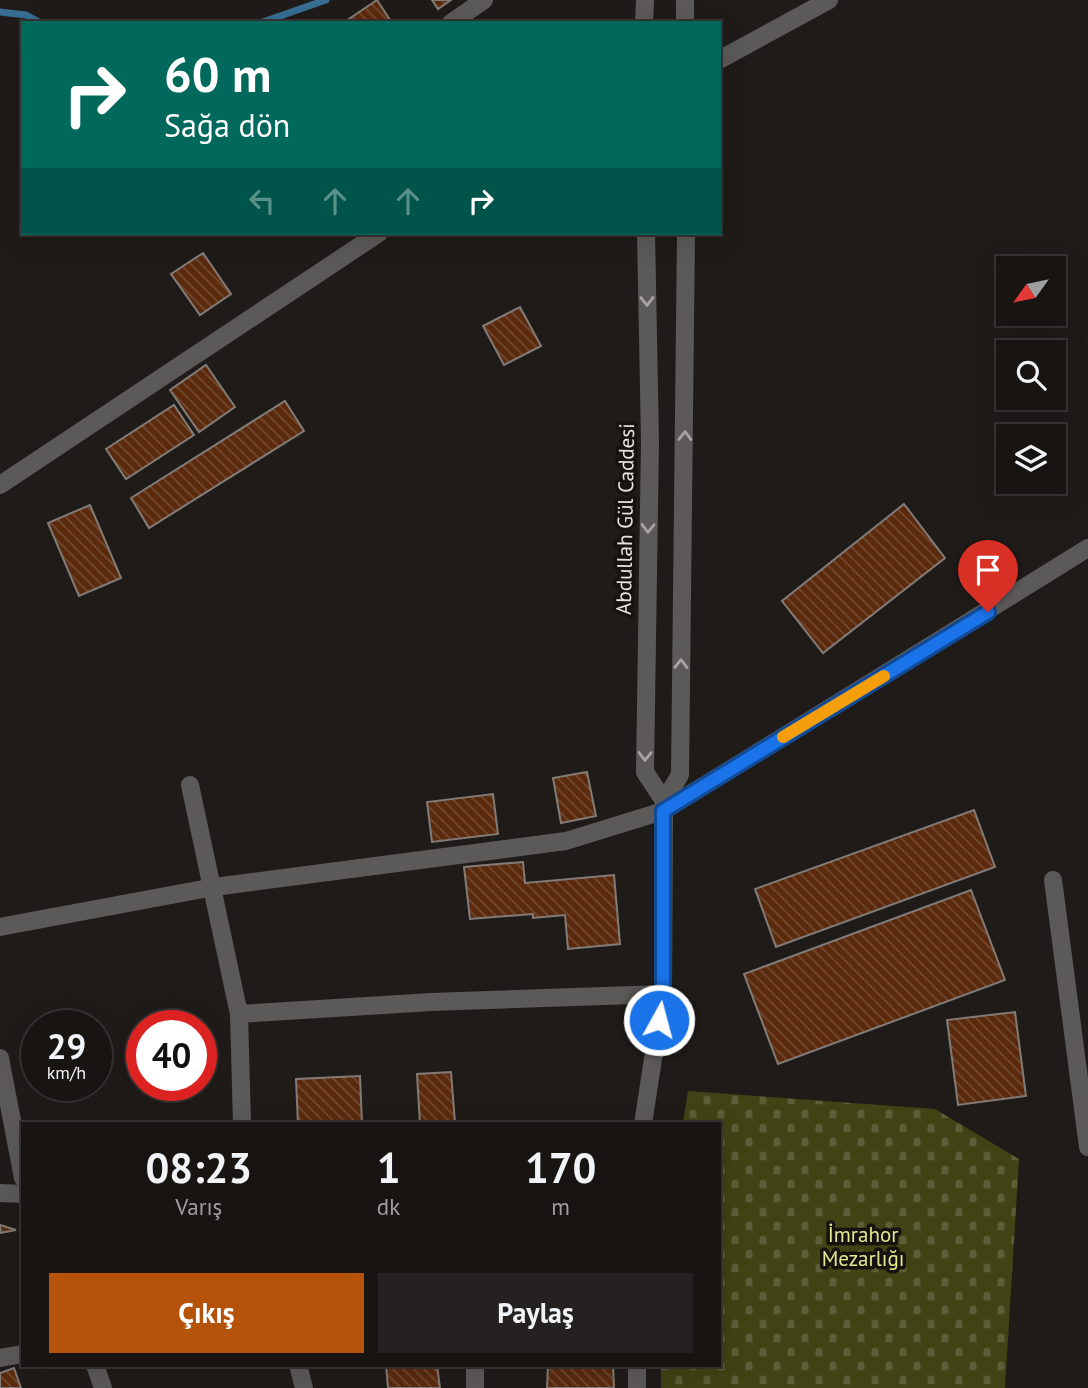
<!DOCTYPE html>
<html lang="tr">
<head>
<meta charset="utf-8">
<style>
  :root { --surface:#171412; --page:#242120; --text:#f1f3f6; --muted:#9e9e9f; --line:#363332; --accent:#b45309 }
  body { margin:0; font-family:"PT Sans",sans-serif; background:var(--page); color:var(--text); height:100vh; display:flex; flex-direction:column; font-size:26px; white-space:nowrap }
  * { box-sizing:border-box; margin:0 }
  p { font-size:23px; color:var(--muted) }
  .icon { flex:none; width:38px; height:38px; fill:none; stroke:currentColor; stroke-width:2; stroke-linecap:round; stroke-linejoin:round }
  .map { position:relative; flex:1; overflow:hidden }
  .sheet { position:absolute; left:21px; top:1122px; width:700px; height:245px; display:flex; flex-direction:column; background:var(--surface); border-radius:0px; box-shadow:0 7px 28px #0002,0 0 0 2px var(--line) }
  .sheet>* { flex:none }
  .top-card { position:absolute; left:21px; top:21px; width:700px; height:214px; border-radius:0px; box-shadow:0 7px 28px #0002,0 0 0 2px var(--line); background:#00695c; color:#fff; overflow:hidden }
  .needle { width:46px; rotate:237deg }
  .tools { position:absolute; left:996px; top:256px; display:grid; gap:14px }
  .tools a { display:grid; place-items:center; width:70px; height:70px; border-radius:0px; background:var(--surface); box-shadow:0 7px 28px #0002,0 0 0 2px var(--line); font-size:35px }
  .speed { position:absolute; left:21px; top:1010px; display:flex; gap:14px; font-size:35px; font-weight:700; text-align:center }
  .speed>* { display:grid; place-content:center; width:91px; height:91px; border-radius:50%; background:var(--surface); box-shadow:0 7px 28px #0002,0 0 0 2px var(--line); line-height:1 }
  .speed small { font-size:18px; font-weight:400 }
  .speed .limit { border:10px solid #d22; background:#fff; color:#111 }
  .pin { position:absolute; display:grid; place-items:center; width:60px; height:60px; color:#fff; margin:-72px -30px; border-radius:50% 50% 50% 0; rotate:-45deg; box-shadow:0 0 7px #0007 }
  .pin .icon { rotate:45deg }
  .me { position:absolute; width:77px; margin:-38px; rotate:7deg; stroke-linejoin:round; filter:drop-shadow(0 0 5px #0008) }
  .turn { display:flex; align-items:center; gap:24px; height:147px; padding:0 28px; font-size:32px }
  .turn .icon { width:91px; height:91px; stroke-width:2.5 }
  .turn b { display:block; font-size:49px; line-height:60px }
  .lanes { display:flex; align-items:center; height:66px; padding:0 28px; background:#0003; justify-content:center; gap:35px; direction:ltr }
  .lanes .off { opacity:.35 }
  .eta { display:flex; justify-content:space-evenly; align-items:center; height:119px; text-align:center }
  .eta b { font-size:42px; font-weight:700; line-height:49px }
  .button { display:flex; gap:14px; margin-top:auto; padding:14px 28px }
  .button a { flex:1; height:80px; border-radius:0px; background:var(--accent); color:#fff; font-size:28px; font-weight:700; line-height:80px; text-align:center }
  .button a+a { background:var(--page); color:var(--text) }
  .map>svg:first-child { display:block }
  .cemetery { fill:url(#cemetery-stones) }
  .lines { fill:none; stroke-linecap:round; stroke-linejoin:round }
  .stream { stroke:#386e93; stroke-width:7 }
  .building { fill:url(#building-back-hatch); stroke:#827c79; stroke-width:2 }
  .minor { stroke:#5c5959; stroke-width:18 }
  .tertiary { stroke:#5c5959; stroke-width:18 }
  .oneway { stroke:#a7a4a3 }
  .route-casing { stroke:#114b97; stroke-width:18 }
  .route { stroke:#1a73e8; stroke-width:12 }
  .slow { stroke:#f59e0b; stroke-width:12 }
  .labels { text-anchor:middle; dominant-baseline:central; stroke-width:7; stroke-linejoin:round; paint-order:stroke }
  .street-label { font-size:21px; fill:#e5e2e0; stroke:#16120f }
  .park-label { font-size:21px; fill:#e1ea91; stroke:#16120f }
</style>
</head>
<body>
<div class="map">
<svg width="1088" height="1388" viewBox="0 0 1088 1388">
  <defs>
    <pattern id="cemetery-stones" width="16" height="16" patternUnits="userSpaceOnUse" patternTransform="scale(1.75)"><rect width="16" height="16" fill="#404314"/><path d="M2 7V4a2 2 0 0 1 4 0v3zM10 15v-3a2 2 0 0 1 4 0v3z" fill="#5b5e36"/></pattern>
    <pattern id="building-back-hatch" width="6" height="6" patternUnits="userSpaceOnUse" patternTransform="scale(1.75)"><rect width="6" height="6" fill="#5b2a0d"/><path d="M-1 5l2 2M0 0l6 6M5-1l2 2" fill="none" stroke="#724930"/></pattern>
  </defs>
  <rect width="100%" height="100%" fill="#1f1b18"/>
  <!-- cemetery -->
  <polygon class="cemetery" points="688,1091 935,1109 1019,1159 1005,1388 661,1388 661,1365 719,1365 719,1124 683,1123"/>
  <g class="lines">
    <!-- stream -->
    <g class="stream">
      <polyline points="0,12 26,15 41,23"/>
      <polyline points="260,23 326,0"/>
    </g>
  </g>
  <!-- building -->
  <g class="building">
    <polygon points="377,0 392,23 343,23"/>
    <polygon points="432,0 451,0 438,9"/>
    <polygon points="203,253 231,294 200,315 171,274"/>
    <polygon points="520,307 541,346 504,365 483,326"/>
    <polygon points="206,365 235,407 199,432 170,390"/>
    <polygon points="285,401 304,431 149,528 131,498"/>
    <polygon points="174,405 194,435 126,479 106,449"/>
    <polygon points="904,504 945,558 823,653 782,601"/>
    <polygon points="90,505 121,578 79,596 48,523"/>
    <polygon points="587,772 596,816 561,823 553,778"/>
    <polygon points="493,794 498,834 432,842 427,802"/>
    <polygon points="974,810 995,867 776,947 755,889"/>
    <polygon points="523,862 525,883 614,875 620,944 568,949 565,915 533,918 533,914 470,919 464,867"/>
    <polygon points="971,890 1005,980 778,1064 744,974"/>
    <polygon points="1015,1012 1026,1096 958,1105 947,1020"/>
    <polygon points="451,1072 455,1123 420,1124 417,1074"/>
    <polygon points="360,1076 362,1124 298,1124 296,1079"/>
    <polygon points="0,1225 16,1230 0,1233"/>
    <polygon points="386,1365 437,1365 440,1388 388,1388"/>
    <polygon points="548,1365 613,1365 614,1388 547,1388"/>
    <polygon points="14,1368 21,1388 0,1388 0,1373"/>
  </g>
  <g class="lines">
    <!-- minor -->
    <g class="minor">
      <polyline points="451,23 484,0"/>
      <polyline points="719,60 829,0"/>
      <polyline points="0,485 379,233"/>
      <polyline points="190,785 239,1014 242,1124"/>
      <polyline points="1053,880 1088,1147"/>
      <polyline points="0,927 214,887 566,841 663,811 1088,548"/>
      <polyline points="239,1014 431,1002 663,994"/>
      <polyline points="0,1058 23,1178"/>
      <polyline points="0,1193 23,1194"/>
      <polyline points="0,1358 23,1354"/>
      <polyline points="95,1365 103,1388"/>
      <polyline points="298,1365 304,1388"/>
      <polyline points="475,1365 475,1388"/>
    </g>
    <!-- tertiary -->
    <g class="tertiary">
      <polyline points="685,0 685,23"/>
      <polyline points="644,23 645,0"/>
      <polyline points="646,233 650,442 645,772 664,801"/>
      <polyline points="643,1124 663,994 664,801 680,775 686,233"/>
      <polyline points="637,1388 637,1365"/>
    </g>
  </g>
  <!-- one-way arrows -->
  <defs><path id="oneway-chevron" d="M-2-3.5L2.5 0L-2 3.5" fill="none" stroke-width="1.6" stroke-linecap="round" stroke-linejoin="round" transform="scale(1.75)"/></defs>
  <g class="oneway">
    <use href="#oneway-chevron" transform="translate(647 301) rotate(89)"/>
    <use href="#oneway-chevron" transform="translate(685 436) rotate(-89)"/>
    <use href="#oneway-chevron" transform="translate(648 528) rotate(91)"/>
    <use href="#oneway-chevron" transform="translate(681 664) rotate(-89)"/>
    <use href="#oneway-chevron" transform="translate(645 756) rotate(91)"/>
  </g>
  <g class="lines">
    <defs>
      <polyline id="route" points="659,1020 663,994 663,811 988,612"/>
    </defs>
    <!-- route casing -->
    <use href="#route" class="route-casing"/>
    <!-- route -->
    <use href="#route" class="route"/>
    <!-- slow -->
    <polyline class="slow" points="783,737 884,676"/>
  </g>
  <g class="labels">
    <!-- street labels -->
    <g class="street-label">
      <text transform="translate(625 519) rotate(-89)">Abdullah Gül Caddesi</text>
    </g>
    <!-- park labels -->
    <g class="park-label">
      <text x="863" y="1234">İmrahor<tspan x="863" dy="24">Mezarlığı</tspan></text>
    </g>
  </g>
</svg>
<div class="tools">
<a><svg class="needle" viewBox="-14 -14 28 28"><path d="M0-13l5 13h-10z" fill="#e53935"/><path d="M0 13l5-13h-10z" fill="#9e9e9f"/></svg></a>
<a><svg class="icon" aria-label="search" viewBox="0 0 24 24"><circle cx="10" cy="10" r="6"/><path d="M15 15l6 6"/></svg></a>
<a><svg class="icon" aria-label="layers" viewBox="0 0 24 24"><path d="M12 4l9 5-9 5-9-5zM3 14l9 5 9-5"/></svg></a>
</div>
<div class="speed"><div>29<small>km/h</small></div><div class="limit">40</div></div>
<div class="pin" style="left:988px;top:612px;background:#d93025"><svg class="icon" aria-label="arrive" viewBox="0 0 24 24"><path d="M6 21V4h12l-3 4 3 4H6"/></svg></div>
<svg class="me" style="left:659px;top:1020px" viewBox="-20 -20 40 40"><circle r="17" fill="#1a73e8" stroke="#fff" stroke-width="3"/><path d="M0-11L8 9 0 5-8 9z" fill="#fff"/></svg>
<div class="top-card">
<div class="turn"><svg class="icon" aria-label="right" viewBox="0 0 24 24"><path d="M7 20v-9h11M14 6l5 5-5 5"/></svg><div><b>60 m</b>Sağa dön</div></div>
<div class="lanes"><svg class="icon off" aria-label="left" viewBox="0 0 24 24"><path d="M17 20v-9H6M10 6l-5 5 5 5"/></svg><svg class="icon off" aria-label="ahead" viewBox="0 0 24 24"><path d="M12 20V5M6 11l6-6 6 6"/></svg><svg class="icon off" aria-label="ahead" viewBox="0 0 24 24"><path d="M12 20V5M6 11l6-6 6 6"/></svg><svg class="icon" aria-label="right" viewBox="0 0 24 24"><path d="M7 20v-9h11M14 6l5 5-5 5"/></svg></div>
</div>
<section class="sheet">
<div class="eta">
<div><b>08:23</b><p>Varış</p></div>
<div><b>1</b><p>dk</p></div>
<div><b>170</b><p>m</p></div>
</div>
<div class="button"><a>Çıkış</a><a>Paylaş</a></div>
</section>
</div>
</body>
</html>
